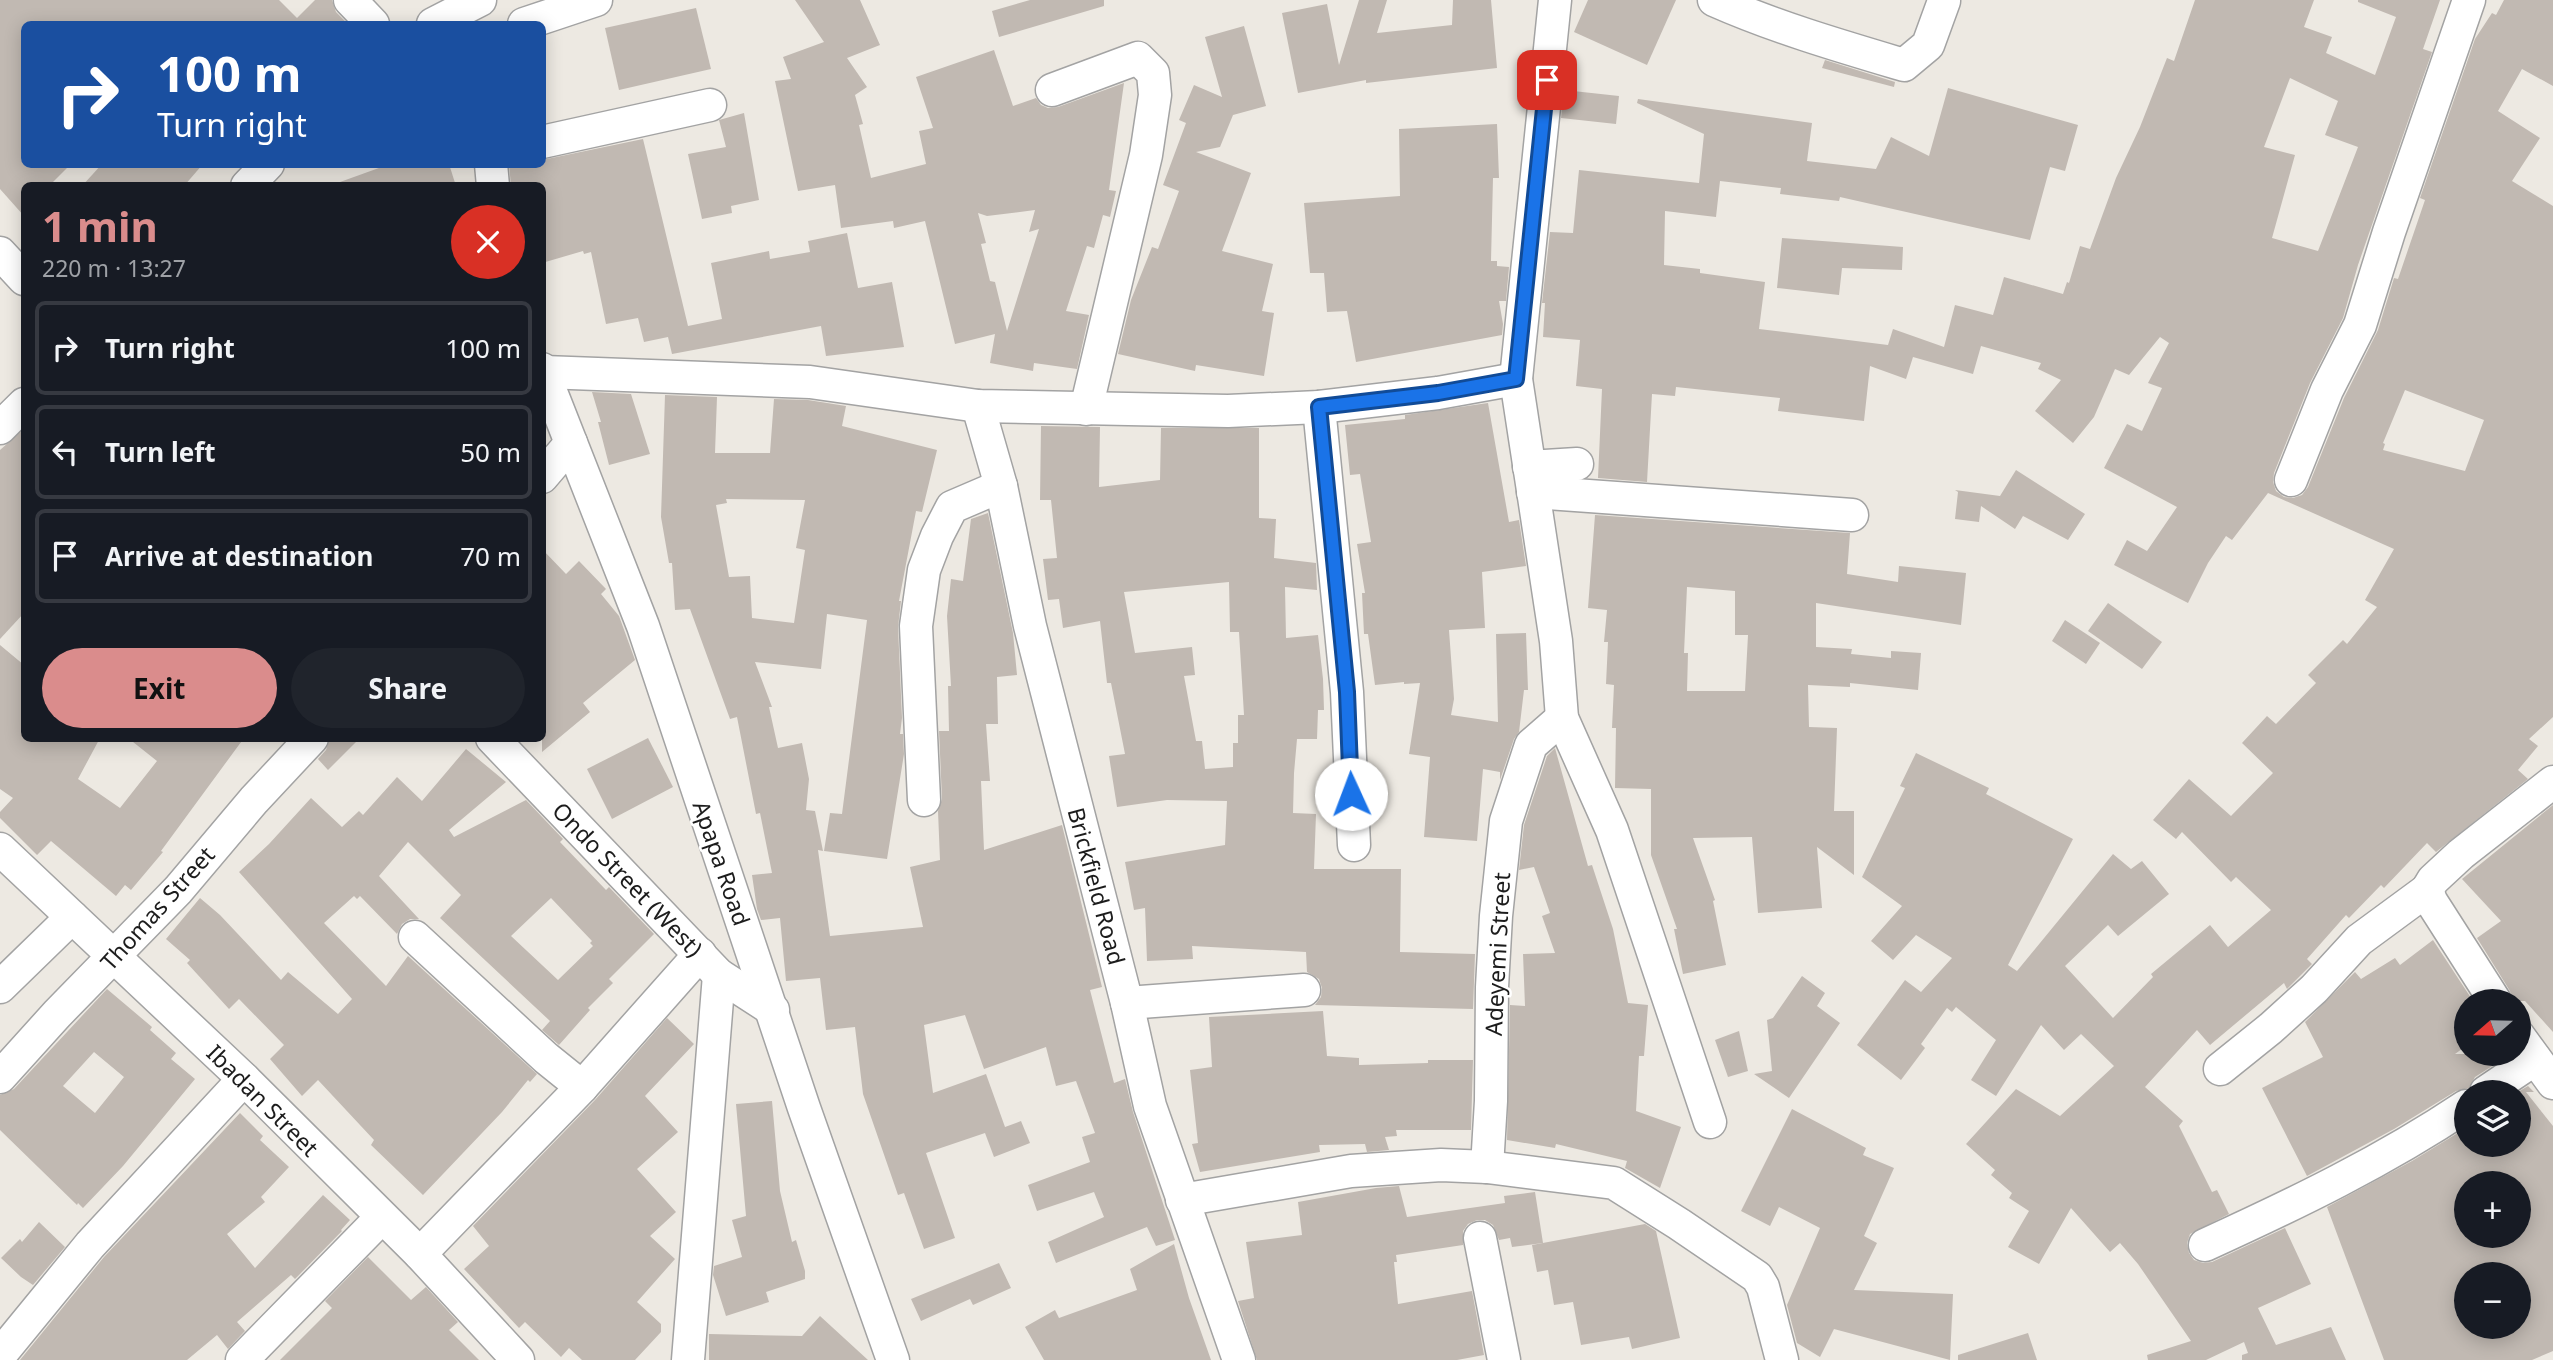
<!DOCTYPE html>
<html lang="en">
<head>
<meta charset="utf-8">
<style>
  :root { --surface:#171b24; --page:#20242c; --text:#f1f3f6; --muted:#9ea1a6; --line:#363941; --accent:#da8c8c }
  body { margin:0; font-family:"Noto Sans",sans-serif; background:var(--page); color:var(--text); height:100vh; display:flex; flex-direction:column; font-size:26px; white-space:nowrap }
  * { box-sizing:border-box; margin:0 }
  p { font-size:23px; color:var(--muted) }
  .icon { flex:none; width:38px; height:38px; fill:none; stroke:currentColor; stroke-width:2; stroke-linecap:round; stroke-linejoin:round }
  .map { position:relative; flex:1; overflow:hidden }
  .panel { position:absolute; left:21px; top:182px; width:525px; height:560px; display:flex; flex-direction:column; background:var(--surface); border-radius:10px; box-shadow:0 4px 18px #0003 }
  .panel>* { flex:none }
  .top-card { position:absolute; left:21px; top:21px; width:525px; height:147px; border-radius:10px; box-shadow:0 4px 18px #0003; background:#1a4fa0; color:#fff; overflow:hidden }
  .needle { width:46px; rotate:250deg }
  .controls { position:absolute; left:2454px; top:989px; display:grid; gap:14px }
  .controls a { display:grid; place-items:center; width:77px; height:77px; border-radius:50%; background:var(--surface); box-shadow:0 4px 18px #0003; font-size:35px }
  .pin { position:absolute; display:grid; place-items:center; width:60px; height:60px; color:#fff; margin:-30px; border-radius:14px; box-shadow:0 4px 10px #0006 }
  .me { position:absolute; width:77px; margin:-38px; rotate:358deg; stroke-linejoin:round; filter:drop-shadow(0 0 5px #0008) }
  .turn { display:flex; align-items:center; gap:24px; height:147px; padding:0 21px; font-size:32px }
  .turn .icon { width:91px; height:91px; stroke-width:2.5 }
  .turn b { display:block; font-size:49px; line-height:60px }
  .round { display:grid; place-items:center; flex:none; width:74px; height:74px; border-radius:37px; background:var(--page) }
  .headline { display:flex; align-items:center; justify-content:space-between; height:119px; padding:0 21px }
  h1 { font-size:42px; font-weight:700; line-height:52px; color:var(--accent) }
  .button { display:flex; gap:14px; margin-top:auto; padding:14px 21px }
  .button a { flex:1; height:80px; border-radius:42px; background:var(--accent); color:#111; font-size:28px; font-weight:700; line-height:80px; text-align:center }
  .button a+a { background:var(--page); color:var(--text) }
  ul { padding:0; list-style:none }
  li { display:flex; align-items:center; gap:21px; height:94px; margin:0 14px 10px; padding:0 7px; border:4px solid var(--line); border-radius:10px }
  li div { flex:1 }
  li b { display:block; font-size:26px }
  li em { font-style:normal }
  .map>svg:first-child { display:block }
  .building { fill:#c1b9b2; fill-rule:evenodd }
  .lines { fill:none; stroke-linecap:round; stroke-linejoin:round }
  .minor-casing { stroke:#a3a3a3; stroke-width:35 }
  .minor { stroke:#fff; stroke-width:32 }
  .route-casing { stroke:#114b97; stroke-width:18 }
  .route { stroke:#1a73e8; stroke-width:12 }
  .labels { text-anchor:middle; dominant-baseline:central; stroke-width:5; stroke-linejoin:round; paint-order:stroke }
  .street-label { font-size:23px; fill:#1c1c1c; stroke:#fff }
</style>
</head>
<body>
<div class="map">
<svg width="2553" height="1360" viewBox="0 0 2553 1360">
  <rect width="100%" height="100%" fill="#ede9e2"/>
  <!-- building -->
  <g class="building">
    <polygon points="0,0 279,0 297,18 315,0 332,0 336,12 348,24 24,24 24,164 71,164 49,186 24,186 24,216 0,189"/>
    <path d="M795,0h65l20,45 -33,13 20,29 -12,8 8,29 -4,1 12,53 55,-14 -7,-33 14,-3 -17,-51 78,-27 19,56 23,-8 5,7 7,3 10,-1 66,-24 -15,107 7,1 -6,26 -7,-2 -9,33 -7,-2 -21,65 23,4 -12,54 -43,-6 -1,8 -43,-8 5,-29 -40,10 -30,-123 -31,7 -1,-7 -52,7 -6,-43 -37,6 -23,-110 16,-2 -8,-22 41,-15zM1035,210l-6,22 10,-3 -32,102 -12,-49 -5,-1 -9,-37 5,-1 -8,-30 9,3z"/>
    <polygon points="1030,0 1104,0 1104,6 999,37 992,11"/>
    <polygon points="1359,0 1387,0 1377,33 1452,25 1453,0 1491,0 1497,68 1366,83 1366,80 1298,93 1282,13 1327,4 1339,65"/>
    <polygon points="1588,0 1676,0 1647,65 1574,32"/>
    <path d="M2195,0h119l-10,27 28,10 -6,16 49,22 21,-58 -38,-15v-2h82l-17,49 9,3 -74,213 -15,53 -33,65 -36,90 -1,9 3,9 8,6 9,1 9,-3 6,-8 36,-89 34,-68 16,-52 4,1 27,-79 -5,-2 55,-159 17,-26 4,2 8,-15h49v86l-31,-17 -24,42 42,27 -28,43 41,25v511l-24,22 9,7 -20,24 10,9 -92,73 -9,-9 -43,45 -3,-3 -32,33 -3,-3 -39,44 5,5 -25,25 -3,-6 -74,62 -13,-15 -52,57 38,34 -4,5 33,66 5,-2 12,24 -39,20 -3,9 2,10 5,7 9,3 9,-1 73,-34 26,56 -53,24 18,37 55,-18 15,33h-104v-5l6,-2 -4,-11 -38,18h-58l-1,-5 44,-14 -53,-77 -18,-21 -10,9 -39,-44 -32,56 -31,-17 21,-36 -20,-13 3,-5 -21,-18 4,-5 -29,-26 50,-55 44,27 54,-50 -33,-32 -17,16 -23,-25 -45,71 -25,-16 25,-40 -40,-33 -4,5 -5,-4 -26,36 4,4 -24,32 -44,-35 48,-65 16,12 31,-34 -36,-23 -23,25 -22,-19 31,-35 -40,-29 43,-89 -5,-2 16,-33 73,35 -3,6 87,45 -65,126 9,6 96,-117 18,15 11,-8 27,33 -51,42 -10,-11 -43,41 48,52 40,-41 -2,-3 59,-49 18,22 43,-37 -35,-33 -5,5 -49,-50 -6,7 -23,-19 36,-41 42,37 42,-43 -31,-30 25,-27 9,8 40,-41 -8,-8 35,-35 4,4 30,-37 -12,-7 29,-51 -126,-56 -36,47 -6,-4 -18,27 -20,40 -74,-38 13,-25 20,11 30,-44 -73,-39 23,-44 15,7 20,-43 -14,-5 21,-40 -9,-6 -31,38 -14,-6 -21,48 -21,26 -38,-32 26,-31 -23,-11 3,-6 -60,-17 -8,28 -60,-17 -7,22 -36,-13 -6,55 -86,-10 2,-13 -104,-11 -1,9 -23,-2 -5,88 -49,-4 4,-89 -26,-3 4,-46 -37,-3 2,-34h-3l8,-71 23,1 6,-63 120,13 5,-49 -67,-31 1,-4 174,24 -5,38 69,8 15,-32 38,19 19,-68 130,37 -13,46 -15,-4 -20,73 -190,-43 -1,4 -59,-7 1,-6 -61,-7 -4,36 -51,-6 -1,54 36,4v4l65,9 -6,47 129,16 5,-16 51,18 11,-42 38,10 11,-38 59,17 4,-12 2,1 11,-37 10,3 26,-71 24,-51 27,-69 7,3zM2290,78l48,23 -13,34 33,12 -40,104 -46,-13 23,-83 -31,-8zM2405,390l79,30 -19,51 -82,-21 2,-6 -2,-1z"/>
    <polygon points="696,8 711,69 619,90 605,28"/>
    <polygon points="1244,26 1266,106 1233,115 1220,147 1196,152 1251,173 1222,251 1273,264 1262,311 1274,313 1264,376 1196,365 1195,371 1118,354 1131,300 1152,247 1158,249 1179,191 1163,185 1186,123 1179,120 1194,85 1222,97 1205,37"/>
    <polygon points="1825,60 1895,82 1894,87 1822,68"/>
    <polygon points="1564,90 1619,96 1616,124 1561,118"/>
    <polygon points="744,113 759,200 731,206 732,213 702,219 688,154 726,147 719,120"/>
    <polygon points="1497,124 1499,178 1493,178 1491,261 1497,261 1497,266 1509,267 1506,301 1499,301 1503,324 1502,335 1356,362 1347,311 1327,312 1324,273 1310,273 1304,203 1400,196 1399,129"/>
    <polygon points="643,139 688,326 722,319 711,263 769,251 770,259 810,252 808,241 847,233 858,288 892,282 904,347 826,356 821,326 672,354 668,337 644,342 638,318 606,324 591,252 584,254 583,251 542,263 542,186 511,186 509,164 542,164 542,160"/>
    <polygon points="102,164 203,164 184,186 82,186"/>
    <polygon points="390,164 449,164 456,186 340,186 340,182"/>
    <polygon points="1782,238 1903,247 1902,270 1842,268 1839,295 1777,288"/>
    <polygon points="592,392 631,394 650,454 609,465 598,422 601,422"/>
    <path d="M665,395l52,2 -2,56h55l4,-54 34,1 38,6 -4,20 95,24 -15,62 -6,-1 -17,90h2l-3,26 4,91 -2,16h3l1,20 -17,105 -63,-8 6,-38 12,1 25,-194 -40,-6 -6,55 -66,-7 17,45h-3l9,41 24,-5 7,36 -3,31 9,1 8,40 -5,-1 12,86 93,-9 -13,-60 30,-7 -2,-49 4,-12 -3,-68h10l-1,-45h3l-4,-70 4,-37 12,2 8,-62 17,-6 25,120 4,42 -20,2 1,47h-12l4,57h-9l3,69 78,-25 40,162 -12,3 24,93 11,-4 8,33 42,128 -19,6 -9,-19 -91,36 -8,-21 56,-25 -10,-25 -57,19 -9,-26 62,-23 -8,-25 13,-4 -19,-52 -20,5 -10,-39 -62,22 -19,-54 -41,10 9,68 53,-19 19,53 16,-6 9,22 -36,14 -9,-24 -59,20 29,85 -31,11 -20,-56 -6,2 -35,-101 -8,-67 -29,3 -6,-52 -34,3 -6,-63 -19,2 -4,-11 -5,-34 20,-2 -12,-60 -4,1 -19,-97 -7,2 -40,-110 -15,1 -3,-47h-3l-8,-46zM726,499l79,1 -9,48 9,2 -11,73 -42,-5 -2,-42 -21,1 -13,-72 11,-2z"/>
    <polygon points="1488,403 1509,522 1519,520 1526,566 1482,572 1485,628 1449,630 1454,699 1451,715 1498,722 1496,634 1526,633 1528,690 1524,690 1519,732 1514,739 1500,780 1500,772 1483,769 1477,841 1424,837 1430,757 1409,754 1420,683 1404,684 1404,682 1375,685 1368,634 1364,634 1362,593 1365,593 1357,544 1371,542 1360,474 1350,475 1345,425 1405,419 1405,415"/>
    <path d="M1041,426l59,1 -1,60 61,-7 1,-52h98v90l17,1 -2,39 42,5 1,27 -32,-3 1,51 32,-3 5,44 1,31h-6l-1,29h-20l-3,34 -1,40 23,1 -2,55h87l-1,83 75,2 -2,55 -158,-4 6,-8 1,-9 -3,-9 -12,-7 -1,-20 -114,-6 1,13 -46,2 -2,-53 -11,2 -9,-48 100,-17 2,-44 -60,-1 -50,7 -8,-51 16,-2 -14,-71h-4l-7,-62 -37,7 -4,-29 -11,1 -5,-41 14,-1 -6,-58h-11zM1229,582l1,50h9l5,83h-6v28h-5v24l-28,2 -3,-28h-6l-12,-65 11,-1 -3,-28 -57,6 -11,-61z"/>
    <polygon points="24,429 24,613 0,639 0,450"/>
    <polygon points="2016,470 2085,514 2068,540 2023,516 2015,529 1981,506 1979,522 1955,519 1958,492 1955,490 2000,496"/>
    <path d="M1595,515l255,18 -3,41 51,8 1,-16 67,7 -5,52 -145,-22v44l36,2 -1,5 40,4v-7l30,2 -3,37 -68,-7v4l-42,-2 1,42 28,1 -3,83h20v64l-37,-28 5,61 -64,5 -6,-76 -59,1 22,62 -2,1 13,64 -43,9 -9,-45h3l-26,-74v-66l-36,-1 1,-60h-4l2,-43 -8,-1 2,-42h-4l3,-32 -19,-2zM1687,587l48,4v44h13l-3,56h-58l1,-38h-4z"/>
    <polygon points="542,549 566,574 579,561 606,589 601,594 619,616 635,660 583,703 590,712 542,752"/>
    <polygon points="2108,603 2162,642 2142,669 2088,631"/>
    <polygon points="2065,620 2100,643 2086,664 2052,641"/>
    <polygon points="0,645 24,665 24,738 100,738 78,779 120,808 157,761 128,738 244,738 161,851 163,852 131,890 125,885 116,896 51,841 37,855 0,818 0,812 13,798 0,789"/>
    <polygon points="330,738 360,738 328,770 318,759 326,750"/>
    <polygon points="648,738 673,787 612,819 587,769"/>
    <polygon points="1555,748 1588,866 1592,865 1613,929 1628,1003 1648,1005 1644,1056 1639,1056 1636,1111 1681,1127 1660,1188 1625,1168 1627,1161 1556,1144 1555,1148 1507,1140 1510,1005 1525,1006 1523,954 1555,953 1542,916 1550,913 1534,867 1519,870 1524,825 1547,756"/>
    <path d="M466,749l40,33 -57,48 5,7 72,-37 37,39 -3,3 46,48 3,-3 45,47 -45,45 4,4 -25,25 2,2 -31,35 -17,-15 8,-9 -110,-103 21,-23 -53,-53 -29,34 40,43h-9l-8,5 -5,10 -37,-38 -3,3 -3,-3 -30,27 62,63 22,-30 129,118 -7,8 -2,-2 -26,32 -79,83 -52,-50 3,-5 -56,-60 -16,16 -32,-37 14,-14 -45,-46 -10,10 -42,-46 3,-3 -24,-21 34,-41 20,17 61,65 7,-8 50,42 14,-15 -113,-127 30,-28 42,-46 31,29 17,-16 4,4 34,-38 25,24zM551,898l41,43 -2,2 3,3 -35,34 -47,-44z"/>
    <polygon points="2553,805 2553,1032 2525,1001 2513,1001 2510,991 2477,938 2501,921 2462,879"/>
    <polygon points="2433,940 2473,1001 2466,1001 2466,1046 2455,1054 2492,1054 2500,1061 2475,1077 2469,1088 2456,1091 2394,1129 2307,1176 2262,1088 2323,1057 2305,1022 2355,972 2361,979 2395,958 2400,965"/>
    <polygon points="1802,976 1825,993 1817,1006 1840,1023 1789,1098 1754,1074 1772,1071 1767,1020 1773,1018"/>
    <path d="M107,989l45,38 -2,3 26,23 -5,6 24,20 -72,87 -40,42 -5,-5 -1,2 -77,-75v-35l14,-6zM94,1052l30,25 -29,36 -32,-27z"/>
    <polygon points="1323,1011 1327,1056 1359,1058 1359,1065 1428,1063 1428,1060 1473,1060 1471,1130 1396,1130 1397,1136 1385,1137 1389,1150 1367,1152 1365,1144 1319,1145 1320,1152 1200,1172 1192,1144 1198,1143 1190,1070 1212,1067 1209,1017"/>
    <polygon points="667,1018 694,1044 645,1096 678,1132 637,1169 676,1212 650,1236 675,1259 637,1302 661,1324 661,1332 635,1360 582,1360 569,1348 561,1357 525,1322 519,1328 464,1269 489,1246 473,1226 595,1100"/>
    <polygon points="1739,1031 1748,1071 1728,1077 1715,1040"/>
    <path d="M2528,1086l6,6h-8l27,34v225l-21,9h-148l-57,-153 85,-46 54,-33v16h52v-52zM2466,1183h52v53h-52zM2466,1274h52v52h-52z"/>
    <polygon points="772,1101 780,1191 792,1242 796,1240 805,1271 805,1279 766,1292 769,1302 726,1316 713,1275 714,1266 742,1257 732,1220 746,1216 736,1104"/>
    <polygon points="1792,1109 1866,1148 1863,1155 1894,1168 1864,1236 1877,1243 1854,1290 1953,1294 1950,1360 1834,1329 1820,1357 1797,1343 1787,1305 1820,1228 1779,1207 1770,1226 1741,1211"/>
    <polygon points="240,1113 263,1136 260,1140 289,1167 261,1197 265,1202 227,1234 255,1268 323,1195 350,1220 341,1230 342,1231 299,1275 295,1279 291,1275 237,1322 245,1331 228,1349 217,1335 187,1360 20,1360 104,1257"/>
    <polygon points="1399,1186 1407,1217 1505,1203 1504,1196 1535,1192 1543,1243 1512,1247 1510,1238 1499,1240 1493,1225 1485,1220 1477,1220 1468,1224 1463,1231 1463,1245 1396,1255 1397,1262 1394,1262 1398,1304 1472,1291 1484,1355 1457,1360 1257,1360 1238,1301 1254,1298 1246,1242 1302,1235 1298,1202 1376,1188"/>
    <polygon points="39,1222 65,1247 33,1285 21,1277 1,1258 20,1239 22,1242"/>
    <polygon points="1645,1224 1656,1231 1680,1338 1632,1349 1629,1337 1581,1345 1573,1302 1554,1305 1548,1270 1537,1272 1532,1245"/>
    <polygon points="1174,1244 1189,1298 1211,1360 1044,1360 1025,1327 1055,1310 1059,1318 1137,1290 1130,1269"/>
    <polygon points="368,1257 411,1300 426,1287 458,1322 449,1330 479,1360 280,1360 332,1308 325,1301"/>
    <polygon points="999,1263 1011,1288 973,1305 970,1299 921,1321 911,1299"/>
    <polygon points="820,1316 868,1360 709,1360 709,1334 802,1336"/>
    <polygon points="2028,1333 2037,1360 1958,1360 1958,1355"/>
  </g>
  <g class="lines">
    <defs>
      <g id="minor">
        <polyline points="350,0 373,24"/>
        <polyline points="1555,0 1516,379 1556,641 1562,718 1612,830 1710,1122"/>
        <path d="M1714,0c61,27 126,46 190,65l24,-20 16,-44"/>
        <polyline points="433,24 480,0"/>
        <polyline points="524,24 596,0"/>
        <polyline points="1052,90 1138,58 1153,73 1155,95 1146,155 1086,409"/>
        <polyline points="542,142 710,105"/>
        <polyline points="491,164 493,186"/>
        <polyline points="247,186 268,164"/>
        <polyline points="0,253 24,279"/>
        <polyline points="542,369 643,626 804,1108 893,1360"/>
        <polyline points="544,372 810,382 978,406 1228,411 1319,407 1438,393 1516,379"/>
        <polyline points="978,406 1001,486 1030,626 1127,1003 1150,1106 1239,1360"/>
        <polyline points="1319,407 1347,692 1354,845"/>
        <polyline points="0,428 24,404"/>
        <polyline points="1529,467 1577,464"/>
        <polyline points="542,477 571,443"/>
        <polyline points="2291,480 2327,390 2360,325 2389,232 2469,0"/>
        <polyline points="1533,492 1852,515"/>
        <polyline points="492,738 719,975 773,1010"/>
        <polyline points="924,800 916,626 924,570 937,536 952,507 1001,486"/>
        <polyline points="0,849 244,1079 420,1254 518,1360"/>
        <polyline points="415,937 546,1058 582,1087"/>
        <polyline points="0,987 72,917"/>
        <polyline points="2495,1001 2431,901 2427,890 2433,880 2461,854 2553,782"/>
        <polyline points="1127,1003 1304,990"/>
        <polyline points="2518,1035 2553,1083"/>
        <polyline points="2220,1069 2271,1028 2314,989 2359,940 2427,890"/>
        <polyline points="0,1077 57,1014 178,890 254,800 312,738"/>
        <polyline points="2486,1092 2535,1059"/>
        <polyline points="1487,1167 1491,1101 1492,987 1496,916 1506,821 1531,745 1562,718"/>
        <polyline points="1182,1200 1351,1171 1441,1165 1487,1167 1614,1183 1679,1224 1757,1277 1763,1287 1782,1360"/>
        <polyline points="1480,1238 1504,1360"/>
        <path d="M2205,1245c90,-41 179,-84 261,-139"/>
        <polyline points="420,1254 582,1087 700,954"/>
        <polyline points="0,1355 90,1245 244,1079"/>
        <polyline points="242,1360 381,1218"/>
        <polyline points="688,1360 719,975"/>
      </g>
    </defs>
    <!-- minor casing -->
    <use href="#minor" class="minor-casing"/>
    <!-- minor -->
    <use href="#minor" class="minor"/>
  </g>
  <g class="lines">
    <defs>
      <polyline id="route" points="1351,794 1347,692 1319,407 1438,393 1516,379 1547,80"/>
    </defs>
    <!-- route casing -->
    <use href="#route" class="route-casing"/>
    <!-- route -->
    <use href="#route" class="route"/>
  </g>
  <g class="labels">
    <!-- street labels -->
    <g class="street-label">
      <text transform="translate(722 863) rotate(71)">Apapa Road</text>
      <text transform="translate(628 879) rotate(46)">Ondo Street (West)</text>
      <text transform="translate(1097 886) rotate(75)">Brickfield Road</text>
      <text transform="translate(157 908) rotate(-48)">Thomas Street</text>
      <text transform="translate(1497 954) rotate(-87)">Adeyemi Street</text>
      <text transform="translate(263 1100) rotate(45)">Ibadan Street</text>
    </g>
  </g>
</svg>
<div class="controls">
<a><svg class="needle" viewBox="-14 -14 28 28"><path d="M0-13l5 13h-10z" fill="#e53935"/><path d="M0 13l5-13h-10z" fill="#9ea1a6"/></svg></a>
<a><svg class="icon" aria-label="layers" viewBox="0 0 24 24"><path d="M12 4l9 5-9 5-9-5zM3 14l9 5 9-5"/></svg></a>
<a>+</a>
<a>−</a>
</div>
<div class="pin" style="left:1547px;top:80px;background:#d93025"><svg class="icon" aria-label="arrive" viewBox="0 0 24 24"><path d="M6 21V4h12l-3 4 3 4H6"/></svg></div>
<svg class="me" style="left:1351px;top:794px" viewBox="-20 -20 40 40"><circle r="19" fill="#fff"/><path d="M0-13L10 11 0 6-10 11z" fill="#1a73e8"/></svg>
<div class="top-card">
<div class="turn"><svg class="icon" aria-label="right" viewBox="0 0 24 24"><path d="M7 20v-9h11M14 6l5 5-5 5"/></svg><div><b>100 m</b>Turn right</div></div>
</div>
<section class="panel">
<div class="headline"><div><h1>1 min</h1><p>220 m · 13:27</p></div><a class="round" style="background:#d93025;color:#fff"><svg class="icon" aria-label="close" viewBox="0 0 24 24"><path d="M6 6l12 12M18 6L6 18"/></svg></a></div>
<ul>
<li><svg class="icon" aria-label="right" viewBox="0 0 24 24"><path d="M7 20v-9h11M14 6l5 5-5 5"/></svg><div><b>Turn right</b></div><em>100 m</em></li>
<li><svg class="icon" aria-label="left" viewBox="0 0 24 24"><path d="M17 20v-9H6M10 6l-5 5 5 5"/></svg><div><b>Turn left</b></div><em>50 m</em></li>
<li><svg class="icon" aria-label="arrive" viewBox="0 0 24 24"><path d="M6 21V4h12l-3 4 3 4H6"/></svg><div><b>Arrive at destination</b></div><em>70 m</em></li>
</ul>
<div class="button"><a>Exit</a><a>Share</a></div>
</section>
</div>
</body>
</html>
